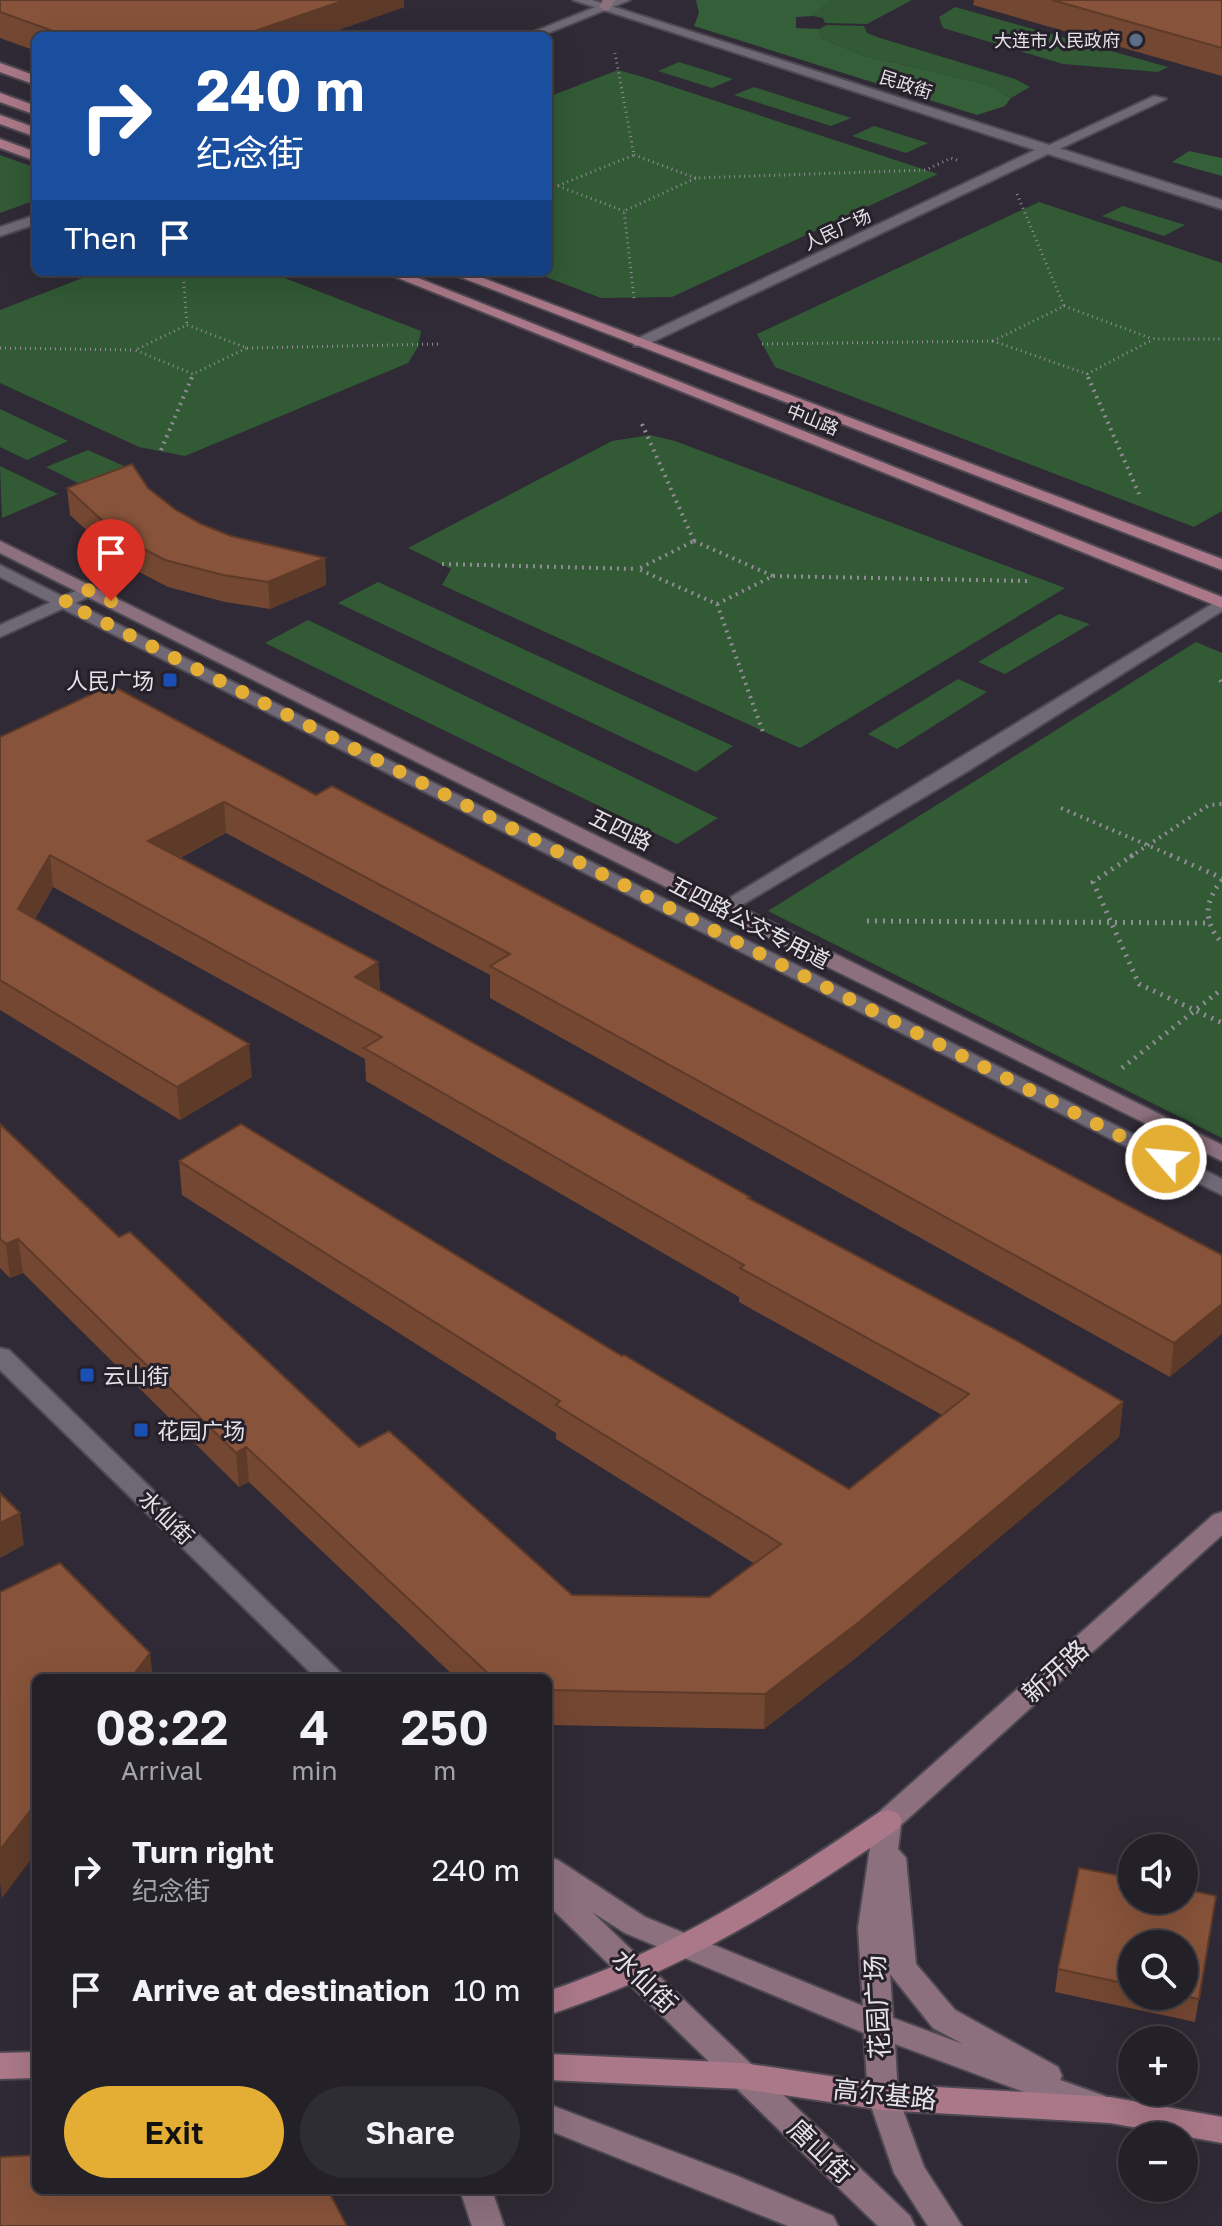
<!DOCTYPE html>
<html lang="en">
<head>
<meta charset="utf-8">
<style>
  :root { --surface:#232028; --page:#2f2d34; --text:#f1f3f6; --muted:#a3a3a8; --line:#403e45; --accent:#e4ae35 }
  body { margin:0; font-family:"Golos Text","Noto Sans SC",sans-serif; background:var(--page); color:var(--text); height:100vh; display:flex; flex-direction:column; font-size:30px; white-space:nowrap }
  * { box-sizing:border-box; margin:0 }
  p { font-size:26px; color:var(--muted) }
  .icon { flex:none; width:44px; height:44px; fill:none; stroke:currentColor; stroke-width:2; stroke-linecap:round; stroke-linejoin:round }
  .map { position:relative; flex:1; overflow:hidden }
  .details { position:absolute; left:32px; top:1674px; width:520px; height:520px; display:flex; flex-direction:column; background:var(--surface); border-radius:12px; box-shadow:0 8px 32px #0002,0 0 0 2px var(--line) }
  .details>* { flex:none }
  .guide { position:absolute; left:32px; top:32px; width:520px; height:244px; border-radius:12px; box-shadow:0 8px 32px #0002,0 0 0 2px var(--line); background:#1a4fa0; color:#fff; overflow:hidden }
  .tools { position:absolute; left:1118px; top:1834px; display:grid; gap:16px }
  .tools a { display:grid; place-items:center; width:80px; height:80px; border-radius:50%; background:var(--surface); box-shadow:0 8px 32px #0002,0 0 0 2px var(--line); font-size:40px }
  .pin { position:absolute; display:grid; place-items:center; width:68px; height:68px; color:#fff; margin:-82px -34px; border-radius:50% 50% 50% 0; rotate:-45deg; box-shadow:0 0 8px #0007 }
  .pin .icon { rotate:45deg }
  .me { position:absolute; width:88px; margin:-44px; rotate:297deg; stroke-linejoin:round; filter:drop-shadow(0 0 6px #0008) }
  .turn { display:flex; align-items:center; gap:28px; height:168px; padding:0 32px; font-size:36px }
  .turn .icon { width:104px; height:104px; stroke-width:2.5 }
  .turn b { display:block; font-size:56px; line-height:68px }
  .then { display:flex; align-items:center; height:76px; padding:0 32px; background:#0003; gap:16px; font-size:30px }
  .eta { display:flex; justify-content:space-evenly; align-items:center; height:136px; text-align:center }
  .eta b { font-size:48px; font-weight:600; line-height:56px }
  .button { display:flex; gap:16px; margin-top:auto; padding:16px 32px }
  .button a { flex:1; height:92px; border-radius:48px; background:var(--accent); color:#111; font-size:32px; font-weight:600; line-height:92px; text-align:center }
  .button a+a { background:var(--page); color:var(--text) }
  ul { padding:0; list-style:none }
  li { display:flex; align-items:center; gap:24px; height:120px; padding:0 32px }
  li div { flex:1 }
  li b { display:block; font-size:30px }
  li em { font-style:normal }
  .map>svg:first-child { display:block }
  .green { fill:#315a35 }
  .forest { fill:#345f38 }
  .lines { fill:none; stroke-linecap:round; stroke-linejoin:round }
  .service-casing { stroke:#4d4851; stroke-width:4 }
  .minor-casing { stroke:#4d4851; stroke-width:4 }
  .tertiary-casing { stroke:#4d4851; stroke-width:4 }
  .secondary-casing { stroke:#4d4851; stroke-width:4 }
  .primary-casing { stroke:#4d4851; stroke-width:4 }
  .path-far2 { stroke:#918c95; stroke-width:3; stroke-dasharray:1 4; stroke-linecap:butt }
  .path-far1 { stroke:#918c95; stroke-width:4; stroke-dasharray:2 5; stroke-linecap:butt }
  .path { stroke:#918c95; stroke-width:5; stroke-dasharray:2 6; stroke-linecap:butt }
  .service { fill:#6f6875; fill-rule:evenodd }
  .minor { fill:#6f6875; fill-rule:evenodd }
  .tertiary { fill:#6f6875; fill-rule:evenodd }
  .secondary { fill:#8d707e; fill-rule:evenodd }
  .primary { fill:#aa7888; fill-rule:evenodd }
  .wall { fill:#744732; fill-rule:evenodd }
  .shaded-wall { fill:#5e3a29 }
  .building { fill:#87533a; stroke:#5e3a29; stroke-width:2 }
  .route { stroke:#e4ae35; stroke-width:14; stroke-dasharray:0 25.2 }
  .service-dot { fill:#5c6f8a; stroke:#26202a; stroke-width:3 }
  .transit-dot { fill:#1a4fb4; stroke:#26202a; stroke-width:3 }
  .labels { text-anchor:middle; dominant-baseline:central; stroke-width:6; stroke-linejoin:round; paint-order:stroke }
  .far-poi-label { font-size:18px; fill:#e5e1e8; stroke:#26202a; text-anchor:end }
  .far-street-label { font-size:18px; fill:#e5e1e8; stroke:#26202a }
  .poi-label { font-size:22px; fill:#e5e1e8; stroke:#26202a; text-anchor:start }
  .street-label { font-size:22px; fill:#e5e1e8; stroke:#26202a }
  .near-street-label { font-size:26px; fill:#e5e1e8; stroke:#26202a }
</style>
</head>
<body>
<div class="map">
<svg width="1222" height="2226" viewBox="0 0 1222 2226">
  <rect width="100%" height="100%" fill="#2f2a35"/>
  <!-- green -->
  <g class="green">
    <polygon points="831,0 912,0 867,24 825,23 823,18 813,16"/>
    <polygon points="955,7 1168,67 1158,72 1063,64 943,28 939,17"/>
    <polygon points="827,25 864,26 867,33 880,38 1015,79 1030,87 1011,98 986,84 865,56 821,38 819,29"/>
    <polygon points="679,62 733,79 712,88 658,71"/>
    <polygon points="618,70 643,77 938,174 672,297 601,298 533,272 548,272 548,97"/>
    <polygon points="754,87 851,118 831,126 734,95"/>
    <polygon points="874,126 928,143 906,153 852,136"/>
    <polygon points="0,155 36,168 36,200 0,213"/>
    <polygon points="1039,202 1222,263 1222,511 1194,527 775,367 757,334"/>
    <polygon points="1123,206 1185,225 1164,236 1102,216"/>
    <polygon points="98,272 269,272 421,331 418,347 408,363 185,456 139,447 0,383 0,310"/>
    <polygon points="0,409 68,441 27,460 0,447"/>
    <polygon points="650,435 675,441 1065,588 800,748 442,585 451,569 408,548 612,441"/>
    <polygon points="88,450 126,467 82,485 46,467"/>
    <polygon points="0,466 58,494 2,518"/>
    <polygon points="378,582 733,746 696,772 338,603"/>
    <polygon points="1059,614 1090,624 1005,674 978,662"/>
    <polygon points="308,620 718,818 677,844 265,643"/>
    <polygon points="1196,642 1222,653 1222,1138 768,911"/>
    <polygon points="958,679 987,692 897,749 868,734"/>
  </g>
  <!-- forest -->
  <g class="forest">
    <polygon points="696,0 831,0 813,16 796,17 796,28 819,29 821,38 865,56 986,84 1011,98 1005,106 977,115 694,26 699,13"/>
    <polygon points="1189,151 1222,158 1222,176 1172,162"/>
  </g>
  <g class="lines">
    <defs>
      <g id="service">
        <polygon points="1154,96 1166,99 1055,151 1043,148"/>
        <polygon points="0,565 1222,1179 1222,1195 0,577"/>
      </g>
      <g id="minor">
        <polygon points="573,0 592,0 1222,200 1222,209 1048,154 644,346 634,346 634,340 1035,150"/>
        <polygon points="89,585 98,590 95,594 0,637 0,625"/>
        <polygon points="1222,598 1222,611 968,771 730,912 716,912 713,908"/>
      </g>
      <g id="tertiary">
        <polygon points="613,0 630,0 541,36 523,36"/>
        <polygon points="36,215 36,224 0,236 0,227"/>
        <polygon points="0,1348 9,1350 346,1678 316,1678 0,1370"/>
      </g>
      <g id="secondary">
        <polygon points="603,0 615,0 609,10 605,11 599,7"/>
        <polygon points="0,541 1222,1145 1222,1161 716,912 0,553"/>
        <path d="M1222,1512v23l-321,290 -3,24 8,9 10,106 39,46 103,57 4,9 -2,4 45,16 4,9 -4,9 -11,4 -199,-74 3,53 26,70 38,59h-34l-34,-53 -26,-76 -4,-64 -239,-100 -33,-21 318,304 5,10h-37l-330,-321v-48l10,3 87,57 218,89 -5,-78 16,-107 4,-8 335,-298zM890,1974l43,54 30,16 -70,-26z"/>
        <polygon points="548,2104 735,2175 833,2216 838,2226 788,2226 548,2130"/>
        <polygon points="460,2190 492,2190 504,2226 472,2226"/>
      </g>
      <g id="primary">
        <polygon points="0,63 36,76 36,85 0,72"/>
        <polygon points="0,93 36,106 36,115 0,102"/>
        <polygon points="0,115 36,128 36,137 0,124"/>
        <polygon points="0,139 36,152 36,161 0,148"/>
        <polygon points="383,272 403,272 1222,597 1222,608"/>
        <polygon points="447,272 467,272 1222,559 1222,570"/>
        <path d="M888,1810l10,3 4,8 -4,8c-114,78 -217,142 -350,186v-24c121,-40 226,-107 330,-178z"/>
        <polygon points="36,2052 36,2078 0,2079 0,2053"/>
        <polygon points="548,2054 743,2063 883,2084 1110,2097 1222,2117 1222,2143 1110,2123 883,2110 743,2089 548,2080"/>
      </g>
    </defs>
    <!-- service casing -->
    <use href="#service" class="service-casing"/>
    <!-- minor casing -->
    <use href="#minor" class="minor-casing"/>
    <!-- tertiary casing -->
    <use href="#tertiary" class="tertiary-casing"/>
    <!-- secondary casing -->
    <use href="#secondary" class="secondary-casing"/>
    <!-- primary casing -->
    <use href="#primary" class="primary-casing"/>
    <!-- path-far2 -->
    <g class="path-far2">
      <polyline points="634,155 696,178"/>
      <polyline points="548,186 557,186 634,155 615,53"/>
      <polyline points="558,186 624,211"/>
      <polyline points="1017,194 1064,306 993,341 1087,374 1089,379"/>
      <polyline points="183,272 187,325"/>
      <polyline points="634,298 624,211 696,178 926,170 951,158 957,160"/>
      <polyline points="1064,306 1153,339"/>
      <polygon points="187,325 247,348 193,374 135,350"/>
      <polyline points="762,344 993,341"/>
      <polyline points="0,348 135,350"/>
      <polyline points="247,348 439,344"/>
      <polyline points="1087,374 1154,339 1222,339"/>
      <polyline points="191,379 193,374"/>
    </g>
    <!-- path-far1 -->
    <g class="path-far1">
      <polyline points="1088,377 1139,494"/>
      <polyline points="642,424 694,541"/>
      <polyline points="161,450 192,377"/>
      <polygon points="694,541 773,576 717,604 638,569"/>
      <polyline points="442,564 638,569"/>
      <polyline points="773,576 1028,581"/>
      <polyline points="717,604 763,732"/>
      <polyline points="1220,680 1222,683"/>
      <polyline points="1061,808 1175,857"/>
      <polyline points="1130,857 1209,805 1222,804"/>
    </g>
    <!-- path -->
    <g class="path">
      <polyline points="1133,855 1093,882 1139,984 1222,1023"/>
      <polyline points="1170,855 1222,878"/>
      <path d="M1222,880c-18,22 -19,41 0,63"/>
      <polyline points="867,921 1208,923"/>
      <polyline points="1122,1068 1222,989"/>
    </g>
    <!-- service -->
    <use href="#service" class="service"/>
    <!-- minor -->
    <use href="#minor" class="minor"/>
    <!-- tertiary -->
    <use href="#tertiary" class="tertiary"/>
    <!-- secondary -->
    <use href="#secondary" class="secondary"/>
    <!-- primary -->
    <use href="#primary" class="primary"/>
  </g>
  <!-- wall -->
  <g class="wall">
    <polygon points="0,0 404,7 321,36 36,36 36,51 0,38"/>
    <polygon points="974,0 1222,0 1222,76 973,5"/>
    <polygon points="67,488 148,488 176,510 201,524 231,536 325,558 326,585 270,609 225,602 168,587 122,563 70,515"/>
    <polygon points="0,737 316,795 1222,1255 1170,1377 490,998 490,975 226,833 180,858 378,962 380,990 750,1197 750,1199 1123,1402 1119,1437 857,1657 764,1729 548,1725 548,1678 456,1678 249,1482 239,1487 23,1273 10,1278 0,1268 0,1124 119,1237 359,1447 572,1595 709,1597 755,1564 556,1439 556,1433 182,1195 179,1161 622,1356 849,1489 942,1415 739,1302 739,1297 366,1081 365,1059 53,887 35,919 252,1077 180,1120 0,1010"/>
    <path d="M1216,1896l-21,126 -140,-30 3,-23zM1132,1944l52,52h-52z"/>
  </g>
  <!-- shaded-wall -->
  <g class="shaded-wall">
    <polygon points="345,0 404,0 404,7 321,36 240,36"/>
    <polygon points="325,558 326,585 270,609 268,582"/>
    <polygon points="224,802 226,833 151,872 148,841"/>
    <polygon points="50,855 53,887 22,942 18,909"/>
    <polygon points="378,962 380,995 355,977"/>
    <polygon points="249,1044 252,1077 180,1120 177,1087"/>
    <polygon points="18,1239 23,1273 10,1278 6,1244"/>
    <polygon points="1222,1304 1222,1334 1170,1377 1174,1343"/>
    <polygon points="1123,1402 1119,1437 857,1657 764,1729 765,1694"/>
    <polygon points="246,1447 249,1482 239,1487 236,1453"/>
    <polygon points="20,1513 24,1545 0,1558 0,1523"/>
    <polygon points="150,1653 153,1678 131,1678"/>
    <polygon points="36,1803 36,1853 2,1898 0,1883 0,1850"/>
  </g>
  <!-- building -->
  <g class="building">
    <polygon points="0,0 345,0 240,36 67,36 0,12"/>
    <polygon points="1052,0 1222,0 1222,48"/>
    <polygon points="132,464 148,488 176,510 201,524 231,536 325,558 268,582 223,575 165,560 119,536 67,488"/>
    <polygon points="111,685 316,795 332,786 1222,1255 1222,1304 1174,1343 490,966 510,954 224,802 148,841 378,962 355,977 750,1197 748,1198 1019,1342 1123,1402 859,1622 765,1694 548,1690 548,1678 493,1678 246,1447 236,1453 18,1239 6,1244 0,1239 0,1124 119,1237 130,1232 359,1447 389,1431 572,1595 709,1597 781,1544 556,1405 560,1401 179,1161 241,1124 622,1356 624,1355 849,1489 969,1394 740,1268 744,1265 364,1048 382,1037 50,855 18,909 249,1044 177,1087 0,980 0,737"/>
    <polygon points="0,1493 20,1513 0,1523"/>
    <polygon points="60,1563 150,1653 131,1678 36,1678 36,1803 0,1850 0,1592"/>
    <polygon points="1079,1868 1132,1878 1132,1900 1184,1900 1184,1889 1216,1896 1199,1999 1184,1996 1184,1944 1132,1944 1132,1985 1058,1969"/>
    <polygon points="36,2155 36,2190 328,2190 347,2226 0,2226 0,2157"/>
  </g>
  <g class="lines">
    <!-- route -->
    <polyline class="route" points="111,601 89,590 64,602 1166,1159"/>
  </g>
  <!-- markers -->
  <circle class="service-dot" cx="1136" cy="40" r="8"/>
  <g class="transit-dot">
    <rect x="162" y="672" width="16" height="16" rx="4"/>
    <rect x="79" y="1367" width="16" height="16" rx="4"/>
    <rect x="133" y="1422" width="16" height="16" rx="4"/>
  </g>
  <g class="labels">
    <!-- far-poi labels -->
    <g class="far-poi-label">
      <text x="1120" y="40">大连市人民政府</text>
    </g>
    <!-- far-street labels -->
    <g class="far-street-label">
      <text transform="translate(906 84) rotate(18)">民政街</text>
      <text transform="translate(837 229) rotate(-25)">人民广场</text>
      <text transform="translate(813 419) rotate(22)">中山路</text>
    </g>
    <!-- poi labels -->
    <g class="poi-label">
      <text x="154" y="680" text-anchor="end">人民广场</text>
      <text x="103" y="1375">云山街</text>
      <text x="157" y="1430">花园广场</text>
    </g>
    <!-- street labels -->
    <g class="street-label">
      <text transform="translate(621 829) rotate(26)">五四路</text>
      <text transform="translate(750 922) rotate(27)">五四路公交专用道</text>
      <text transform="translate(167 1517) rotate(44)">水仙街</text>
    </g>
    <!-- near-street labels -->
    <g class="near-street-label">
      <text transform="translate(1055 1671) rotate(-42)">新开路</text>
      <text transform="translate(645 1981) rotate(44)">水仙街</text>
      <text transform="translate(877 2007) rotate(-93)">花园广场</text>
      <text transform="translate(885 2094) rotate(6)">高尔基路</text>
      <text transform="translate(821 2151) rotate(44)">唐山街</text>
    </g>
  </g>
</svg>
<div class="tools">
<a><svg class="icon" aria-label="sound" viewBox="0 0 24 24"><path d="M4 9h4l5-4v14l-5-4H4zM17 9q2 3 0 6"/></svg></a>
<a><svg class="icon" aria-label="search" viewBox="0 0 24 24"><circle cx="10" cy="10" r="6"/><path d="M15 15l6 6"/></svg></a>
<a>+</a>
<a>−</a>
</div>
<div class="pin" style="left:111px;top:601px;background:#d93025"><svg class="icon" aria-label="arrive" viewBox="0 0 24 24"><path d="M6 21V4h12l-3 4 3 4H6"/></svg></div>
<svg class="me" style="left:1166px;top:1159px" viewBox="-20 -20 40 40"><circle r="17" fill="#e4ae35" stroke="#fff" stroke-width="3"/><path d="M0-11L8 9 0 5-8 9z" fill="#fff"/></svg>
<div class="guide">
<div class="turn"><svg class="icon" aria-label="right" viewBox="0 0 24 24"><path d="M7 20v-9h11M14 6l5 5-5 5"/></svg><div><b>240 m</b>纪念街</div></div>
<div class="then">Then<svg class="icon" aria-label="arrive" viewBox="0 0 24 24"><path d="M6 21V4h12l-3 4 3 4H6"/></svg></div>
</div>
<section class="details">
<div class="eta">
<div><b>08:22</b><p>Arrival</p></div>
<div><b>4</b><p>min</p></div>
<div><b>250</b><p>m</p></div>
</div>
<ul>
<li><svg class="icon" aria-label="right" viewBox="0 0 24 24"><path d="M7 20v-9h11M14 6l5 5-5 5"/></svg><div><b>Turn right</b><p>纪念街</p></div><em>240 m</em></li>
<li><svg class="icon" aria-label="arrive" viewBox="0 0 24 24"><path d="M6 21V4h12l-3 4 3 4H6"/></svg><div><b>Arrive at destination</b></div><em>10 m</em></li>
</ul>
<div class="button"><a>Exit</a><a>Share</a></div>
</section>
</div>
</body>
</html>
